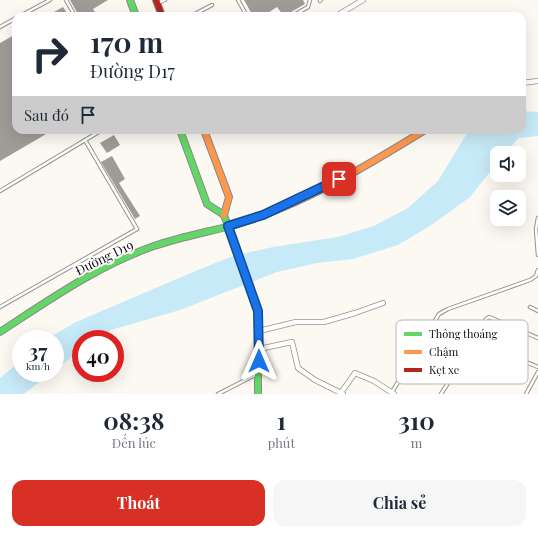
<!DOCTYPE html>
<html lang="vi">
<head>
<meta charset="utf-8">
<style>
  :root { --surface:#fff; --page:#f6f6f7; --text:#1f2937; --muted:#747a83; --accent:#d93025 }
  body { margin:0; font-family:"Playfair Display",serif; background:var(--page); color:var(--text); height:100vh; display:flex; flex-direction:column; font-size:15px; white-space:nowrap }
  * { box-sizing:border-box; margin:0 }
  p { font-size:13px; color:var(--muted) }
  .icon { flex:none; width:22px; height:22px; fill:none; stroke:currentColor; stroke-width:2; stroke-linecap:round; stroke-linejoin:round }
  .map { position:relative; height:394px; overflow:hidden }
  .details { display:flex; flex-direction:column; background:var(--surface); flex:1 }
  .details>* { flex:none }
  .top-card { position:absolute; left:12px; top:12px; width:514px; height:122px; border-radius:12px; box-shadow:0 4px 16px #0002; background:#fff; color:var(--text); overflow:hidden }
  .fabs { position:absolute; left:490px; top:146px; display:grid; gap:8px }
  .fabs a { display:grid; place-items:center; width:36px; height:36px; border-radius:8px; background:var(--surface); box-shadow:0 4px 16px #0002; font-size:20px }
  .speed { position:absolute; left:12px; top:330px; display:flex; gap:8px; font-size:20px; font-weight:700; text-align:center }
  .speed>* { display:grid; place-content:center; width:52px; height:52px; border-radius:50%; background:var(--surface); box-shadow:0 4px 16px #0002; line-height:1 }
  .speed small { font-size:10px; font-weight:400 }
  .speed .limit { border:6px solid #d22; background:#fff; color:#111 }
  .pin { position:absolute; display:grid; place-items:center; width:34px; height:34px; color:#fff; margin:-17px; border-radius:8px; box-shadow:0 2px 6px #0006 }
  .me { position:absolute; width:44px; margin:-22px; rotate:0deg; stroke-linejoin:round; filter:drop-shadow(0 0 3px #0008) }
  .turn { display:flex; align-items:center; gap:14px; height:84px; padding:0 12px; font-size:18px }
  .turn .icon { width:52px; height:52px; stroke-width:2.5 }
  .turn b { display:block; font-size:28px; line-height:34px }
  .then { display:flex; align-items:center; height:38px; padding:0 12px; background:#0003; gap:8px; font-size:15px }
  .eta { display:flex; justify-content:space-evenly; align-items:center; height:68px; text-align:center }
  .eta b { font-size:24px; font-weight:700; line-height:28px }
  .primary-button { display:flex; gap:8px; margin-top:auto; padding:8px 12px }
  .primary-button a { flex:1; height:46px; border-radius:12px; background:var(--accent); color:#fff; font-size:16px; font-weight:700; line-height:46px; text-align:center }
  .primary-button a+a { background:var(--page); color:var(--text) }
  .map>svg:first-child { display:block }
  .water { fill:#c7eaf8 }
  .building { fill:#9f9c98 }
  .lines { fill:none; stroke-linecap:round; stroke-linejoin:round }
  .lane-casing { stroke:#959491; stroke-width:4.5 }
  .street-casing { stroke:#959491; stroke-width:6 }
  .fast-casing { stroke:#8c8a87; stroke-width:8 }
  .slow-casing { stroke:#8c8a87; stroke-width:8 }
  .jam-casing { stroke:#8c8a87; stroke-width:8 }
  .lane { stroke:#fffefd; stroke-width:2.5 }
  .street { stroke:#fffefd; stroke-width:4.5 }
  .fast { stroke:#63d668; stroke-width:6 }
  .slow { stroke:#ff974d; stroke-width:6 }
  .jam { stroke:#b3261e; stroke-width:6 }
  .route-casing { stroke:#114b97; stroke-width:10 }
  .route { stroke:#1a73e8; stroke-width:7 }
  .labels { text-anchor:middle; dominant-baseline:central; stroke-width:4; stroke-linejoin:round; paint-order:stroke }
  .street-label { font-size:13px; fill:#0e0e0e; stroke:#fff }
  .key { fill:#fff; stroke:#b7b7b7; stroke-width:1 }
  .key-label { font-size:11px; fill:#0e0e0e }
</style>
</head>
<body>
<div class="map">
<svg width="538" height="394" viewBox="0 0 538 394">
  <rect width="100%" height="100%" fill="#fcf9f2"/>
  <!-- water -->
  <g class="water">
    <polygon points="522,111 538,112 538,136 519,138 504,153 497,153 497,163 470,197 433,224 398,245 353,259 317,263 277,272 180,310 111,330 96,339 81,339 81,350 55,370 55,339 47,339 76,322 198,270 233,256 273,247 338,237 374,226 408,208 438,181 466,135 472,130 522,130"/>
    <polygon points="21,361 21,373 51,373 24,394 0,394 0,378"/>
  </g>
  <!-- building -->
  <g class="building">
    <polygon points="70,0 108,0 93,9 97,16 79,16"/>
    <polygon points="244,0 303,0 305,4 284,16 277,7 263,16 253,16"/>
    <polygon points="63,7 69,16 47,16"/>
    <polygon points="16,34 16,130 53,130 0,161 0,43"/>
    <polygon points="114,135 120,145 107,153 100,143"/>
    <polygon points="112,156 125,179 119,183 140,216 135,219 101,162"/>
  </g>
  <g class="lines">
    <defs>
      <g id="lane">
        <polyline points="66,0 75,16"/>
        <polyline points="238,0 247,16"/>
        <polyline points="320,1 321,0"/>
        <polyline points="157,3 165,0"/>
        <polyline points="20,16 50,0"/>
        <polyline points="191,16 212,5"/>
        <polyline points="292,16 308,7 310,0"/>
        <polyline points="0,27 16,18"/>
        <polyline points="0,191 102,130"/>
        <polyline points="538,218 536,229 538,255"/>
        <polyline points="0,307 137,229 85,140"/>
        <polyline points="530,307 538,311"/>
        <polyline points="475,341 486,319 489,317 538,338"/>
        <polyline points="392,392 439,314 448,309 530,280 536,276 538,270"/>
        <polyline points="218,394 257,374"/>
        <polyline points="441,394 475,341 538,367"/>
        <polyline points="526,394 538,372"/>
      </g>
      <g id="street">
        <polyline points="336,16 363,0"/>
        <polyline points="522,83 538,81"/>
        <polyline points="259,331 296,322 324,322 355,313 383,303"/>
        <polyline points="259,349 292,342 298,368 315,380 343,394"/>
        <polyline points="340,394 355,373 374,381 394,394"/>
      </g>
      <g id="fast">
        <polyline points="130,0 136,16"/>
        <polyline points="180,130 207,204 224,215 258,311 258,394"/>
        <path d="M0,332c49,-32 99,-67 154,-86 26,-9 54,-14 80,-21"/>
      </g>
      <g id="slow">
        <polyline points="204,130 229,197 224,215"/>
        <path d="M234,225c68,-20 131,-58 191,-95"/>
      </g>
      <polyline id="jam" points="156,0 162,16"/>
    </defs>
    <!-- lane casing -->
    <use href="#lane" class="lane-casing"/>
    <!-- street casing -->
    <use href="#street" class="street-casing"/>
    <!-- fast casing -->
    <use href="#fast" class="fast-casing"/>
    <!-- slow casing -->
    <use href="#slow" class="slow-casing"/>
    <!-- jam casing -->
    <use href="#jam" class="jam-casing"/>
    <!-- lane -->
    <use href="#lane" class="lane"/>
    <!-- street -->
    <use href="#street" class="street"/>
    <!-- fast -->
    <use href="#fast" class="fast"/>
    <!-- slow -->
    <use href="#slow" class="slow"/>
    <!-- jam -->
    <use href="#jam" class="jam"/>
  </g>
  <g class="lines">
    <defs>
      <polyline id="route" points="259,361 258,311 228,226 263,215 339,179"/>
    </defs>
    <!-- route casing -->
    <use href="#route" class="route-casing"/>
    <!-- route -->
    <use href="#route" class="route"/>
  </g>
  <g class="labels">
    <!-- street labels -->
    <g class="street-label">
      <text transform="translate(104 257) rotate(-26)">Đường D19</text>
    </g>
  </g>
  <!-- legend -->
  <rect x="396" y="320" width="132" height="64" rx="6" class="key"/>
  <rect x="404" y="332" width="18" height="4" fill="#63d668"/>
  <rect x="404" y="350" width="18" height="4" fill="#ff974d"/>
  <rect x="404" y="368" width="18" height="4" fill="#b3261e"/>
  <g class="key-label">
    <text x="429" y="338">Thông thoáng</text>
    <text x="429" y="356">Chậm</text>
    <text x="429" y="374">Kẹt xe</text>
  </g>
</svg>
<div class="fabs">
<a><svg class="icon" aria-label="sound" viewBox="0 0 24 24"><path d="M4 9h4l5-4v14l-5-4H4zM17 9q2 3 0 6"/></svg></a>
<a><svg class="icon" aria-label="layers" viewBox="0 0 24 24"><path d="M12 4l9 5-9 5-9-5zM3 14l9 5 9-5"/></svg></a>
</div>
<div class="speed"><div>37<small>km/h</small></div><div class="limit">40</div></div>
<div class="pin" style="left:339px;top:179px;background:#d93025"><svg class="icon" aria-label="arrive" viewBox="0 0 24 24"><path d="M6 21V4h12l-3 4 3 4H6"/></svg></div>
<svg class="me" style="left:259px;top:361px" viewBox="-20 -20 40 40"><path d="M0-17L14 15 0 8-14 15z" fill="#1a73e8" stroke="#fff" stroke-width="4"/></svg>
<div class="top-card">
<div class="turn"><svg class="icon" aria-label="right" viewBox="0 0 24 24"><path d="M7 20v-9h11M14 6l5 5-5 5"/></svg><div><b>170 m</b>Đường D17</div></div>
<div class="then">Sau đó<svg class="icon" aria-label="arrive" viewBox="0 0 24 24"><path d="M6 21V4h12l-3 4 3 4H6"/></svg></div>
</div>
</div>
<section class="details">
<div class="eta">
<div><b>08:38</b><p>Đến lúc</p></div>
<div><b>1</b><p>phút</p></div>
<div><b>310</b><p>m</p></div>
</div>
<div class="primary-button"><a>Thoát</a><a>Chia sẻ</a></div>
</section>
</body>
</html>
